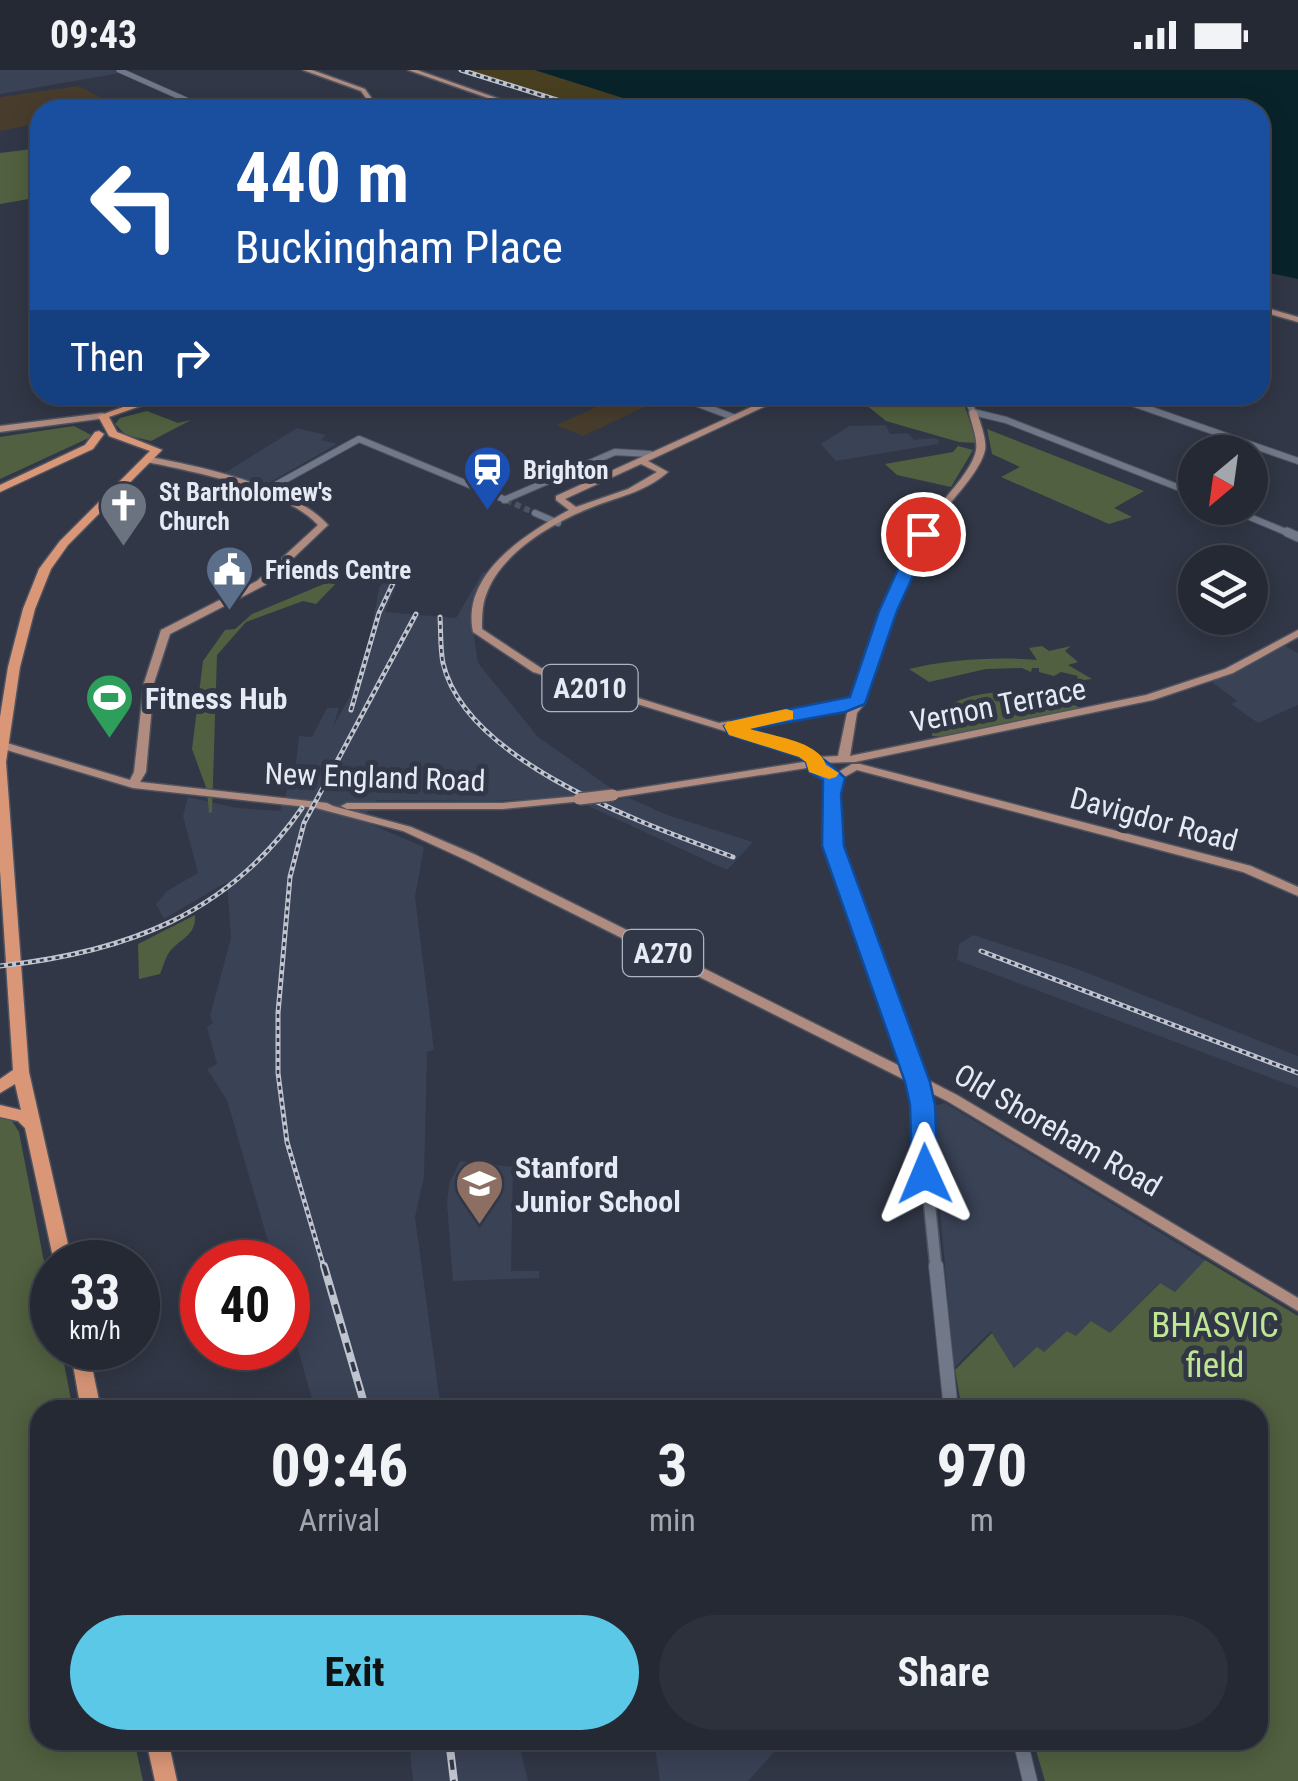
<!DOCTYPE html>
<html lang="en">
<head>
<meta charset="utf-8">
<style>
  :root { --surface:#252934; --page:#2d313c; --text:#f1f3f6; --muted:#a3a6ac; --line:#42454f; --accent:#5ac8e6 }
  body { margin:0; font-family:"Roboto Condensed",sans-serif; background:var(--page); color:var(--text); height:100vh; display:flex; flex-direction:column; font-size:38px; white-space:nowrap }
  * { box-sizing:border-box; margin:0 }
  p { font-size:32px; color:var(--muted) }
  .icon { flex:none; width:55px; height:55px; fill:none; stroke:currentColor; stroke-width:2; stroke-linecap:round; stroke-linejoin:round }
  .map { position:relative; flex:1; overflow:hidden }
  .side { position:absolute; left:30px; top:1330px; width:1238px; height:350px; display:flex; flex-direction:column; background:var(--surface); border-radius:30px; box-shadow:0 5px 25px #0003,0 0 0 2px var(--line) }
  .side>* { flex:none }
  .guide { position:absolute; left:30px; top:30px; width:1240px; height:305px; border-radius:30px; box-shadow:0 5px 25px #0003,0 0 0 2px var(--line); background:#1a4fa0; color:#fff; overflow:hidden }
  .needle { width:65px; rotate:209deg }
  .tools { position:absolute; left:1178px; top:365px; display:grid; gap:20px }
  .tools a { display:grid; place-items:center; width:90px; height:90px; border-radius:50%; background:var(--surface); box-shadow:0 5px 25px #0003,0 0 0 2px var(--line); font-size:50px }
  .speed { position:absolute; left:30px; top:1170px; display:flex; gap:20px; font-size:50px; font-weight:700; text-align:center }
  .speed>* { display:grid; place-content:center; width:130px; height:130px; border-radius:50%; background:var(--surface); box-shadow:0 5px 25px #0003,0 0 0 2px var(--line); line-height:1 }
  .speed small { font-size:25px; font-weight:400 }
  .speed .limit { border:15px solid #d22; background:#fff; color:#111 }
  .pin { position:absolute; display:grid; place-items:center; width:85px; height:85px; color:#fff; margin:-42px; border:5px solid #fff; border-radius:50%; box-shadow:0 2px 10px #0007 }
  .me { position:absolute; width:110px; margin:-55px; rotate:359deg; stroke-linejoin:round; filter:drop-shadow(0 0 8px #0008) }
  .turn { display:flex; align-items:center; gap:35px; height:210px; padding:0 40px; font-size:45px }
  .turn .icon { width:130px; height:130px; stroke-width:2.5 }
  .turn b { display:block; font-size:70px; line-height:85px }
  .then { display:flex; align-items:center; height:95px; padding:0 40px; background:#0003; gap:20px; font-size:38px }
  .eta { display:flex; justify-content:space-evenly; align-items:center; height:170px; text-align:center }
  .eta b { font-size:60px; font-weight:700; line-height:70px }
  .cta { display:flex; gap:20px; margin-top:auto; padding:20px 40px }
  .cta a { flex:1; height:115px; border-radius:60px; background:var(--accent); color:#111; font-size:40px; font-weight:700; line-height:115px; text-align:center }
  .cta a+a { background:var(--page); color:var(--text) }
  .status { display:flex; justify-content:space-between; align-items:center; height:70px; padding:0 50px; background:var(--surface); direction:ltr }
  .status svg { height:28px; fill:currentColor }
  .map>svg:first-child { display:block }
  .built { fill:#3a4256 }
  .industrial { fill:#483d2d }
  .green { fill:#516040 }
  .sand { fill:#473f1f }
  .water { fill:#08242a }
  .lines { fill:none; stroke-linecap:round; stroke-linejoin:round }
  .minor-tunnel { stroke:#4c5260; stroke-width:6; stroke-dasharray:6 4; stroke-linecap:butt }
  .minor-far4-casing { stroke:#4e5360; stroke-width:6 }
  .minor-far3-casing { stroke:#4e5360; stroke-width:8 }
  .minor-far2-casing { stroke:#4e5360; stroke-width:11 }
  .minor-far1-casing { stroke:#4e5360; stroke-width:14 }
  .minor-casing { stroke:#4e5360; stroke-width:16 }
  .major-casing { stroke:#4e5360; stroke-width:3 }
  .highway-casing { stroke:#4e5360; stroke-width:3 }
  .minor-far4 { stroke:#717889; stroke-width:5 }
  .minor-far3 { stroke:#717889; stroke-width:6 }
  .minor-far2 { stroke:#717889; stroke-width:9 }
  .minor-far1 { stroke:#717889; stroke-width:11 }
  .minor { stroke:#717889; stroke-width:14 }
  .major { fill:#b08b7f; fill-rule:evenodd }
  .highway { fill:#da9778; fill-rule:evenodd }
  .rail-far1-casing { stroke:#bfc4cf; stroke-width:5 }
  .rail-casing { stroke:#bfc4cf; stroke-width:8 }
  .rail-far1 { stroke:#313746; stroke-width:2.5; stroke-dasharray:4; stroke-linecap:butt }
  .rail { stroke:#313746; stroke-width:4; stroke-dasharray:10; stroke-linecap:butt }
  .major-bridge-casing { stroke:#4e5360; stroke-width:14; stroke-linecap:butt }
  .major-bridge { stroke:#b08b7f; stroke-width:11 }
  .route { fill:#1a73e8; stroke:#114b97; stroke-width:2.5 }
  .slow { fill:#f59e0b }
  .labels { text-anchor:middle; dominant-baseline:central; stroke-width:10; stroke-linejoin:round; paint-order:stroke }
  .far-poi-label { font-size:25px; font-weight:bold; fill:#e6eaf4; stroke:#313746; text-anchor:start }
  .shield { fill:#313746; stroke:#b0b4c0; stroke-width:2.5 }
  .shield-label { font-size:28px; font-weight:bold; fill:#e6eaf4 }
  .poi-label { font-size:30px; font-weight:bold; fill:#e6eaf4; stroke:#313746; text-anchor:start }
  .street-label { font-size:30px; fill:#e6eaf4; stroke:#313746 }
  .near-park-label { font-size:35px; fill:#bfe692; stroke:#313746 }
</style>
</head>
<body>
<div class="status"><b>09:43</b><svg viewBox="0 0 49 12"><path d="M0 12V9h3v3zM5 12V6h3v6zM10 12V3h3v9zM15 12V0h3v12zM26 1h20v11H26zM47 4h2v5h-2z"/></svg></div>
<div class="map">
<svg width="1298" height="1711" viewBox="0 0 1298 1711">
  <rect width="100%" height="100%" fill="#313746"/>
  <!-- built -->
  <g class="built">
    <polygon points="0,0 115,0 120,3 0,24"/>
    <polygon points="886,355 890,364 908,363 914,370 933,368 939,370 938,374 836,391 821,374 849,356"/>
    <polygon points="297,358 326,365 321,370 337,374 267,414 258,415 223,404"/>
    <polygon points="483,502 487,502 470,540 478,593 538,667 611,718 575,726 494,731 377,730 361,750 424,777 415,827 434,980 427,982 424,1107 415,1147 441,1340 315,1340 288,1244 288,1192 274,1192 227,1030 207,999 217,994 207,957 213,953 210,946 231,868 227,812 164,849 156,834 167,821 198,803 183,746 188,727 237,738 280,741 287,720 282,706 296,693 299,666 312,667 327,638 339,638 333,657 350,626 369,571 379,518 386,508 399,509 385,542 456,548"/>
    <polygon points="1285,576 1298,583 1298,635 1258,653 1231,634 1237,631 1212,612"/>
    <polygon points="629,728 667,745 753,772 727,800 584,734"/>
    <polygon points="973,865 1075,898 1298,986 1298,1018 957,890 959,874"/>
    <polygon points="945,1033 1205,1190 1175,1222 1159,1213 1110,1263 1075,1266 1067,1261 1044,1282 1036,1278 1014,1298 991,1261 954,1298 931,1037"/>
    <polygon points="460,1091 513,1097 511,1201 539,1201 539,1208 453,1211 447,1133 449,1114"/>
    <polygon points="409,1670 518,1670 528,1711 413,1711"/>
    <polygon points="654,1670 775,1670 776,1680 748,1711 660,1711"/>
  </g>
  <!-- industrial -->
  <g class="industrial">
    <polygon points="79,16 116,36 40,40 40,53 0,61 0,27"/>
    <polygon points="623,325 668,326 583,366 556,355"/>
  </g>
  <!-- green -->
  <g class="green">
    <polygon points="40,78 40,127 0,134 0,83"/>
    <polygon points="854,325 919,325 940,332 946,325 961,325 977,373 959,372 886,351"/>
    <polygon points="147,341 178,353 191,350 151,371 126,365 115,354 120,348"/>
    <polygon points="74,356 93,366 0,409 0,367"/>
    <polygon points="987,359 1144,421 1114,438 1132,447 1109,454 1001,407 1020,397 992,384"/>
    <polygon points="958,376 973,380 951,417 897,405 885,394 953,382"/>
    <polygon points="343,506 316,534 303,531 246,552 217,585 212,742 209,743 207,720 192,679 203,591 225,560 235,559 252,544"/>
    <path d="M1042,576l7,5 22,-5 -6,5 13,11 -10,3 24,14 -16,2 2,-5 -17,-4 -7,4 -15,-4v-4h-7l-1,4 -9,-4 -36,1 -57,13 -20,-13c36,-9 87,-13 128,-9l-8,-12z"/>
    <path d="M1014,621l38,5 34,14 -129,26h-25c3,-40 50,-43 82,-45z"/>
    <path d="M195,845c1,20 -12,22 -24,35 -5,5 -8,17 -11,24l-21,5 -1,-35z"/>
    <polygon points="0,1045 9,1046 19,1062 52,1233 52,1278 61,1278 73,1340 40,1340 40,1670 134,1670 143,1711 0,1711"/>
    <polygon points="1205,1190 1298,1246 1298,1711 1045,1711 1033,1670 1258,1670 1258,1340 962,1340 955,1300 992,1263 1014,1298 1037,1277 1044,1282 1067,1261 1076,1266 1091,1251 1110,1263 1160,1213 1175,1222"/>
  </g>
  <!-- sand -->
  <polygon class="sand" points="466,0 534,0 661,40 603,40 559,31"/>
  <!-- water -->
  <polygon class="water" points="535,0 1298,0 1298,209 1260,201 1260,40 661,40"/>
  <g class="lines">
    <!-- minor-tunnel -->
    <polyline class="minor-tunnel" points="506,430 535,443"/>
    <defs>
      <polyline id="minor-far4" points="119,0 209,40"/>
      <g id="minor-far3">
        <polyline points="1260,249 1269,241"/>
        <polyline points="674,325 733,347"/>
        <polyline points="966,325 973,342 1006,350 1195,424"/>
        <polyline points="1109,325 1298,391"/>
        <polyline points="263,422 359,369 506,430"/>
        <polyline points="504,430 615,382 650,384"/>
        <polyline points="1228,438 1293,465"/>
        <polyline points="535,443 558,453"/>
      </g>
      <polyline id="minor-far2" points="1287,462 1298,467"/>
      <polyline id="minor-far1" points="917,1012 936,1198"/>
      <g id="minor">
        <polyline points="936,1196 951,1340"/>
        <polyline points="1020,1670 1030,1711"/>
      </g>
      <g id="major">
        <polygon points="303,0 312,0 365,19 372,29 403,40 394,40 368,31 361,21"/>
        <polygon points="408,0 417,0 531,40 522,40"/>
        <polygon points="1260,236 1298,247 1298,252 1260,241"/>
        <path d="M778,325h11l-141,66 20,11c-22,20 -51,25 -78,36 -38,15 -86,44 -102,82 -6,13 -6,25 -6,39l59,39 178,55 123,-20 14,-6c18,-57 35,-113 64,-165 13,-24 52,-58 56,-82 2,-11 -5,-27 -7,-38l4,-3 4,3c3,11 10,27 8,38 -5,24 -40,56 -53,77 -34,53 -49,117 -67,176l-8,10 -7,43 296,-61 79,-26 73,-39v7l-65,36 -80,27 -298,62 -37,1 -1,3 -4,1 -200,31 -4,-1 -2,-2 2,-2 4,-1 197,-31 -20,-10 -257,-79 -60,-40c-12,-58 52,-98 96,-122l-13,-10v-4zM641,394l16,8 -29,17 -52,18 -11,-8zM851,637l-4,6 -9,43 -20,1 -20,-10 -67,-21z"/>
        <polygon points="103,343 107,346 106,348 0,362 0,356"/>
        <path d="M150,387c49,9 145,30 178,68l-63,60 -95,49 -16,49 -8,89 -6,10 187,21 6,3 78,21 65,28 430,214 -79,-223 -2,-52 3,-16 24,-14h8l391,102 47,21v9l-55,-24 -386,-102 -18,10 -2,14 2,52 83,231 35,18 341,203v13l-351,-210 -479,-240 -65,-30 -87,-23 -183,-20 -133,-40v-6l7,1 123,37 4,-8 10,-89 17,-53 96,-49 61,-56c-33,-36 -124,-53 -171,-63l-1,-2z"/>
        <polygon points="579,726 583,727 585,729 583,731 503,739 347,739 341,736 347,733 503,733"/>
      </g>
      <g id="highway">
        <polygon points="157,325 172,325 109,347 117,362 162,380 68,475 51,499 35,539 20,597 6,692 29,1002 72,1192 54,1192 25,1058 18,1051 0,1047 0,1035 21,1040 15,1014 0,1023 0,1009 13,1000 0,800 0,647 8,597 23,539 39,499 60,471 150,381 109,366 98,346"/>
        <polygon points="99,361 104,364 93,379 0,422 0,415 85,375 95,362"/>
        <polygon points="70,1278 88,1278 101,1340 81,1340"/>
        <polygon points="146,1670 168,1670 177,1711 155,1711"/>
      </g>
    </defs>
    <!-- minor-far4 casing -->
    <use href="#minor-far4" class="minor-far4-casing"/>
    <!-- minor-far3 casing -->
    <use href="#minor-far3" class="minor-far3-casing"/>
    <!-- minor-far2 casing -->
    <use href="#minor-far2" class="minor-far2-casing"/>
    <!-- minor-far1 casing -->
    <use href="#minor-far1" class="minor-far1-casing"/>
    <!-- minor casing -->
    <use href="#minor" class="minor-casing"/>
    <!-- major casing -->
    <use href="#major" class="major-casing"/>
    <!-- highway casing -->
    <use href="#highway" class="highway-casing"/>
    <!-- minor-far4 -->
    <use href="#minor-far4" class="minor-far4"/>
    <!-- minor-far3 -->
    <use href="#minor-far3" class="minor-far3"/>
    <!-- minor-far2 -->
    <use href="#minor-far2" class="minor-far2"/>
    <!-- minor-far1 -->
    <use href="#minor-far1" class="minor-far1"/>
    <!-- minor -->
    <use href="#minor" class="minor"/>
    <!-- major -->
    <use href="#major" class="major"/>
    <!-- highway -->
    <use href="#highway" class="highway"/>
    <defs>
      <g id="rail-far1">
        <polyline points="461,0 576,36"/>
        <path d="M440,547c1,15 0,31 3,46 23,100 205,162 290,194"/>
        <polyline points="351,640 379,543 395,509"/>
        <polyline points="981,881 1298,1003"/>
        <path d="M0,896c126,-14 228,-51 302,-158"/>
        <polyline points="324,1198 287,1072 278,1003 278,943 290,807 304,753 416,544"/>
      </g>
      <g id="rail">
        <polyline points="324,1196 366,1340"/>
        <polyline points="449,1670 454,1711"/>
      </g>
    </defs>
    <!-- rail-far1 casing -->
    <use href="#rail-far1" class="rail-far1-casing"/>
    <!-- rail casing -->
    <use href="#rail" class="rail-casing"/>
    <!-- rail-far1 -->
    <use href="#rail-far1" class="rail-far1"/>
    <!-- rail -->
    <use href="#rail" class="rail"/>
    <defs>
      <polyline id="major-bridge" points="579,729 613,725"/>
    </defs>
    <!-- major-bridge casing -->
    <use href="#major-bridge" class="major-bridge-casing"/>
    <!-- major-bridge -->
    <use href="#major-bridge" class="major-bridge"/>
  </g>
  <!-- route -->
  <path class="route" d="M923,458l9,6 -35,77 -32,93 -20,8 -94,17c44,14 63,18 94,49l-4,16 3,52 86,236 5,23 3,69 -4,6h-19l-3,-6 -2,-69 -5,-23 -83,-236 1,-66 -14,-8 -3,-10 -7,-5 -70,-22 -5,-9 10,-6 116,-23 29,-86 35,-77z"/>
  <!-- slow -->
  <path class="slow" d="M786,639l7,2v8l-43,10c22,7 69,12 76,36l13,8 -3,4 -7,2 -20,-7 -3,-10 -7,-5 -70,-22 -5,-9 3,-4z"/>
  <!-- icons -->
  <defs>
    <symbol id="station-pin" viewBox="-11 -11 22 30"><path d="M0 17L-7.5 6A9.5 9.5 0 1 1 7.5 6Z" fill="#1a4fb4" stroke="#313746"/><path d="M-3-6H3Q5-6 5-4V2Q5 4 3 4L4.5 6H3L1.5 4h-3L-3 6H-4.5L-3 4Q-5 4-5 2V-4Q-5-6-3-6ZM-3.5-4v3h7v-3ZM-3.5 1v1.5H-2V1ZM2 1v1.5H3.5V1Z" fill="#fff"/></symbol>
    <symbol id="church-pin" viewBox="-11 -11 22 30"><path d="M0 17L-7.5 6A9.5 9.5 0 1 1 7.5 6Z" fill="#6b7280" stroke="#313746"/><path d="M-1.2-6h2.4v3.5h3.3v2.4h-3.3V6h-2.4V-.1h-3.3v-2.4h3.3Z" fill="#fff"/></symbol>
    <symbol id="civic-pin" viewBox="-11 -11 22 30"><path d="M0 17L-7.5 6A9.5 9.5 0 1 1 7.5 6Z" fill="#5c6f8a" stroke="#313746"/><path d="M-.6-6.5H3V-4.5H.6V-3L4-1V1h2V6H-6V1h2V-1L-.6-3ZM-1.2 2.5V6h2.4V2.5Z" fill="#fff"/></symbol>
    <symbol id="stadium-pin" viewBox="-11 -11 22 30"><path d="M0 17L-7.5 6A9.5 9.5 0 1 1 7.5 6Z" fill="#2e9e5b" stroke="#313746"/><path d="M0-5a6.5 5 0 1 0 0 10a6.5 5 0 1 0 0-10ZM-3.5-1.8h7v3.6h-7Z" fill="#fff"/></symbol>
    <symbol id="school-pin" viewBox="-11 -11 22 30"><path d="M0 17L-7.5 6A9.5 9.5 0 1 1 7.5 6Z" fill="#8d6e63" stroke="#313746"/><path d="M0-5L7-2L0 1L-7-2ZM-4 1L0 2.5L4 1V4Q0 6-4 4Z" fill="#fff"/></symbol>
  </defs>
  <g fill-rule="evenodd">
    <use href="#station-pin" x="460" y="372" width="55" height="75"/>
    <use href="#church-pin" x="96" y="408" width="55" height="75"/>
    <use href="#civic-pin" x="202" y="472" width="55" height="75"/>
    <use href="#stadium-pin" x="82" y="600" width="55" height="75"/>
    <use href="#school-pin" x="452" y="1086" width="55" height="75"/>
  </g>
  <g class="labels">
    <!-- far-poi labels -->
    <g class="far-poi-label">
      <text x="523" y="400">Brighton</text>
      <text x="159" y="422">St Bartholomew's<tspan x="159" dy="29">Church</tspan></text>
      <text x="265" y="500">Friends Centre</text>
    </g>
    <!-- shield labels -->
    <g class="shield">
      <rect x="542.5" y="595" width="95" height="46" rx="8"/>
      <rect x="623" y="860" width="80" height="46" rx="8"/>
    </g>
    <g class="shield-label">
      <text x="590" y="618">A2010</text>
      <text x="663" y="883">A270</text>
    </g>
    <!-- poi labels -->
    <g class="poi-label">
      <text x="145" y="628">Fitness Hub</text>
      <text x="515" y="1097">Stanford<tspan x="515" dy="34">Junior School</tspan></text>
    </g>
    <!-- street labels -->
    <g class="street-label">
      <text transform="translate(998 635) rotate(-11)">Vernon Terrace</text>
      <text transform="translate(375 707) rotate(2)">New England Road</text>
      <text transform="translate(1154 749) rotate(15)">Davigdor Road</text>
      <text transform="translate(1058 1060) rotate(30)">Old Shoreham Road</text>
    </g>
    <!-- near-park labels -->
    <g class="near-park-label">
      <text x="1215" y="1255">BHASVIC<tspan x="1215" dy="40">field</tspan></text>
    </g>
  </g>
</svg>
<div class="tools">
<a><svg class="needle" viewBox="-14 -14 28 28"><path d="M0-13l5 13h-10z" fill="#e53935"/><path d="M0 13l5-13h-10z" fill="#a3a6ac"/></svg></a>
<a><svg class="icon" aria-label="layers" viewBox="0 0 24 24"><path d="M12 4l9 5-9 5-9-5zM3 14l9 5 9-5"/></svg></a>
</div>
<div class="speed"><div>33<small>km/h</small></div><div class="limit">40</div></div>
<div class="pin" style="left:923px;top:464px;background:#d93025"><svg class="icon" aria-label="arrive" viewBox="0 0 24 24"><path d="M6 21V4h12l-3 4 3 4H6"/></svg></div>
<svg class="me" style="left:925px;top:1104px" viewBox="-20 -20 40 40"><path d="M0-17L14 15 0 8-14 15z" fill="#1a73e8" stroke="#fff" stroke-width="4"/></svg>
<div class="guide">
<div class="turn"><svg class="icon" aria-label="left" viewBox="0 0 24 24"><path d="M17 20v-9H6M10 6l-5 5 5 5"/></svg><div><b>440 m</b>Buckingham Place</div></div>
<div class="then">Then<svg class="icon" aria-label="right" viewBox="0 0 24 24"><path d="M7 20v-9h11M14 6l5 5-5 5"/></svg></div>
</div>
<section class="side">
<div class="eta">
<div><b>09:46</b><p>Arrival</p></div>
<div><b>3</b><p>min</p></div>
<div><b>970</b><p>m</p></div>
</div>
<div class="cta"><a>Exit</a><a>Share</a></div>
</section>
</div>
</body>
</html>
